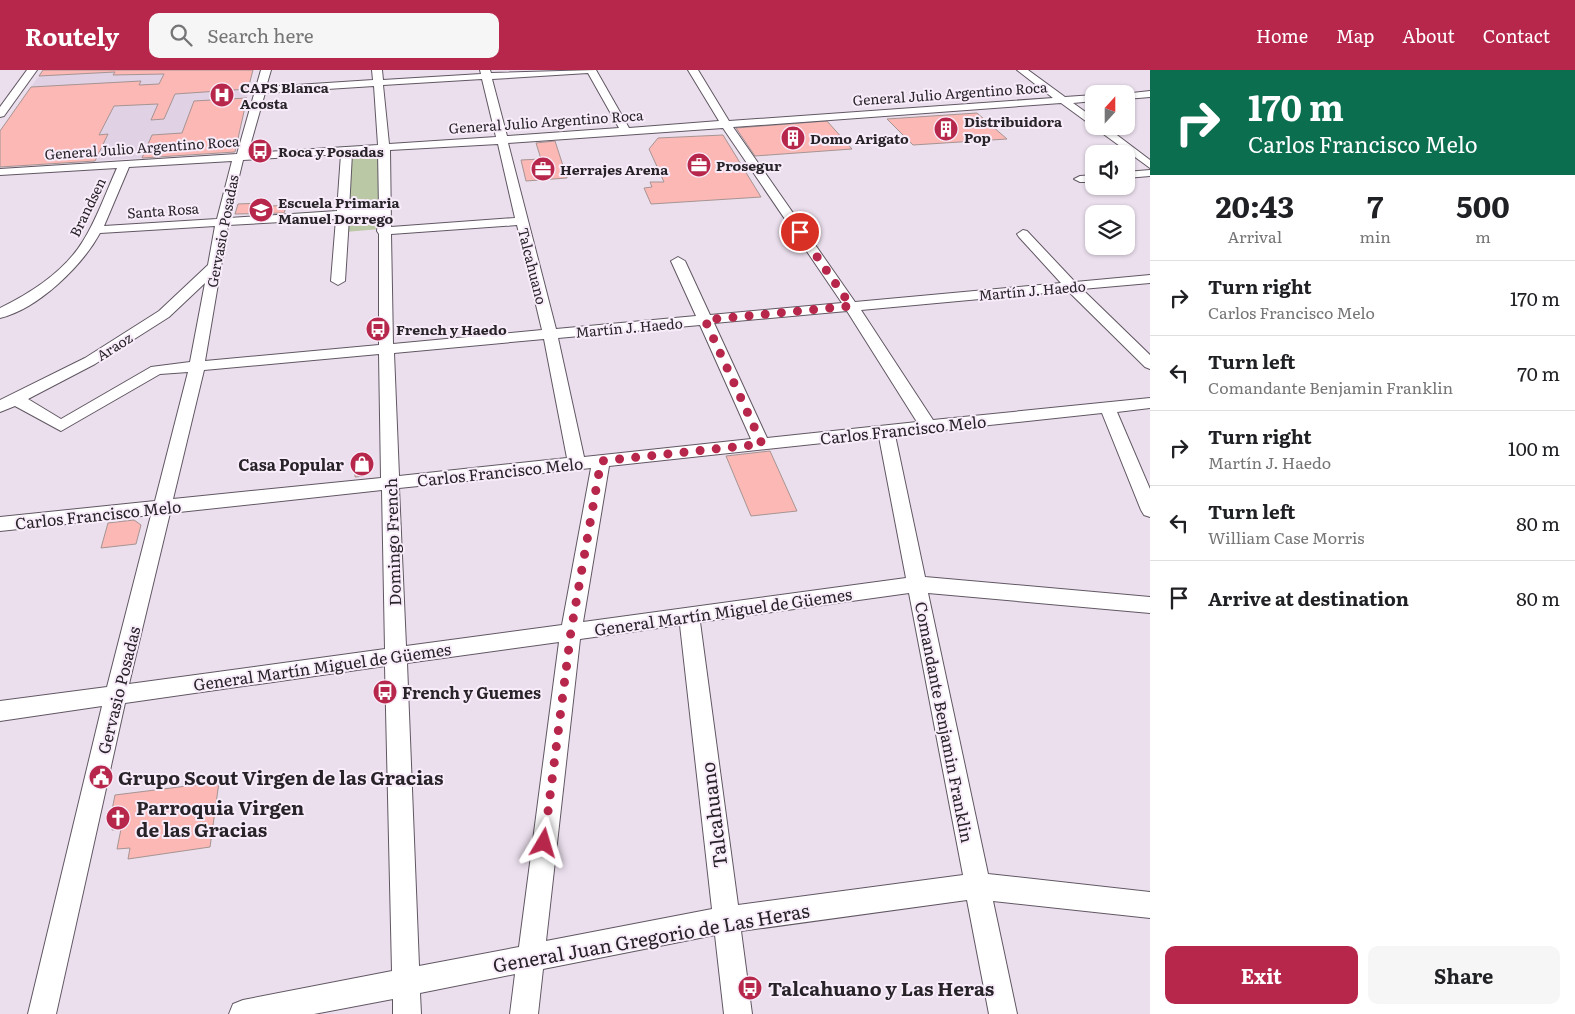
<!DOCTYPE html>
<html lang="en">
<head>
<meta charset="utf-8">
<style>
  :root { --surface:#fff; --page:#f6f6f6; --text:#202124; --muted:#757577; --line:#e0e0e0; --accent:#b7264b }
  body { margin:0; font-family:Literata,serif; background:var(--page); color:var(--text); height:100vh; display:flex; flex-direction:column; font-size:19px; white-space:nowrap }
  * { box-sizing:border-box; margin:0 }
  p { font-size:16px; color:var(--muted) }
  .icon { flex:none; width:28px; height:28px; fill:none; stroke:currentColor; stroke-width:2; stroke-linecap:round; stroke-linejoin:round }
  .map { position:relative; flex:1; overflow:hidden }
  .sheet { display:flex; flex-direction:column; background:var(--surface); width:425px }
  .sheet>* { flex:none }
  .top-card { background:#0b6e4f; color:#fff; overflow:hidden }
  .needle { width:32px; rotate:21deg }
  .controls { position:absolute; left:1085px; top:15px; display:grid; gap:10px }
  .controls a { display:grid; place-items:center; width:50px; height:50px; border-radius:10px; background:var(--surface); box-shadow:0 1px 4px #0004; font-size:25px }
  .pin { position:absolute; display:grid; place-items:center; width:42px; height:42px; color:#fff; margin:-21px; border:2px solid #fff; border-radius:50%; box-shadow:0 1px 5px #0007 }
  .me { position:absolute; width:55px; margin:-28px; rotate:7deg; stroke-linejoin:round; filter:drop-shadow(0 0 4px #0008) }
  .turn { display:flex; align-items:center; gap:18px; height:105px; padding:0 15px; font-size:22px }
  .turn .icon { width:65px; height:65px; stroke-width:2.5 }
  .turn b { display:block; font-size:35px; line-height:42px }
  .eta { display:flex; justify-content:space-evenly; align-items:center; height:85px; text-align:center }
  .eta b { font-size:30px; font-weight:700; line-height:35px }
  .primary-button { display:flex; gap:10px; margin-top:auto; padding:10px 15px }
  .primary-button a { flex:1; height:58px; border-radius:10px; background:var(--accent); color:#fff; font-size:20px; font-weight:700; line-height:58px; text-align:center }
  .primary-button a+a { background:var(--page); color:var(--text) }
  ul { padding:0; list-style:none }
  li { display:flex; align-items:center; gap:15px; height:75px; padding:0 15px; border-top:1px solid var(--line) }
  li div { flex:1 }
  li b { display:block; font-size:19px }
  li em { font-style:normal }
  header { display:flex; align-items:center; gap:30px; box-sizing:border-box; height:70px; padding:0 25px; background:var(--accent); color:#fff }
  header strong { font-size:24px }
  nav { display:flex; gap:28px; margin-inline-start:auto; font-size:18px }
  .search { width:350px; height:45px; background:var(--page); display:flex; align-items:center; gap:12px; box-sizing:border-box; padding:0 18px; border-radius:10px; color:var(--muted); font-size:19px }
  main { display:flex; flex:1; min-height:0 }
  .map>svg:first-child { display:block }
  .built { fill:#e1d1e4 }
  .green { fill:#bac8a5 }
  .building { fill:#fbb8b5; stroke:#a69493 }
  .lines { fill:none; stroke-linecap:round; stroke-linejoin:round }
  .minor-casing { stroke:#615763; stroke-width:2 }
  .minor { fill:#fff; fill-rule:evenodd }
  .route { stroke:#b7264b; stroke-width:9; stroke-dasharray:0 16.2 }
  .labels { text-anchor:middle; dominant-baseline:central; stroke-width:4; stroke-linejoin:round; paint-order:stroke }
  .far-poi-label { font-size:14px; font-weight:bold; fill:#272328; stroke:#f8ecfa; text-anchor:start }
  .far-street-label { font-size:14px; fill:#272328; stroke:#f8ecfa }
  .street-label { font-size:16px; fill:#272328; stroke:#f8ecfa }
  .poi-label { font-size:16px; font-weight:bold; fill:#272328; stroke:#f8ecfa; text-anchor:end }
  .near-poi-label { font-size:19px; font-weight:bold; fill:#272328; stroke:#f8ecfa; text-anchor:start }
  .near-street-label { font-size:19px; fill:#272328; stroke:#f8ecfa }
</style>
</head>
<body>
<header>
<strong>Routely</strong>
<div class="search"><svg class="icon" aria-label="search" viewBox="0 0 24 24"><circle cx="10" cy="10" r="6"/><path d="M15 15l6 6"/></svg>Search here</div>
<nav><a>Home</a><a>Map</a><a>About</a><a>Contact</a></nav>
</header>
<main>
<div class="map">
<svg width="1150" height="944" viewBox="0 0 1150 944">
  <rect width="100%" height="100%" fill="#ebdfed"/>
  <!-- built -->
  <polygon class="built" points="43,0 253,0 235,82 0,97 0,61"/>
  <!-- green -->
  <g class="green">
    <polygon points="379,81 379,139 347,141 349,83"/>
    <polygon points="379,145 380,159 345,162 346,148"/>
  </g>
  <!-- building -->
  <g class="building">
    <polygon points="43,0 253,0 248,19 175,24 164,49 151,50 158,34 114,36 99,65 108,64 95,91 0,97 0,61 31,17 141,11 139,15 159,14 164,4 113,5 115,2 39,6"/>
    <polygon points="247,28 235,82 142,88 152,65 182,63 194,31"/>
    <polygon points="977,43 1007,69 913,75 887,49"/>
    <polygon points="827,51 852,79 755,86 736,58"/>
    <polygon points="723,65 761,127 651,134 644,118 652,117 650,112 664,112 649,79 658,68"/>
    <polygon points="555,71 567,108 526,111 521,90 541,89 536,73"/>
    <polygon points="261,133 259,137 287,135 284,143 235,144 238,134"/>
    <polygon points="770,381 797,441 751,446 726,386"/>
    <polygon points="369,386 369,401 364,406 355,407 355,387"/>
    <polygon points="134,450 141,455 136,474 101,478 108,453"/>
    <polygon points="219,712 210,777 128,789 130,778 117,779 121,759 112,760 114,750 110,750 115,725"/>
  </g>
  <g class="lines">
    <defs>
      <g id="minor">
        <polygon points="27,0 37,0 4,46 0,47 0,37"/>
        <path d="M261,0h10l-5,17 107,-7 -1,-10h10l1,10 98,-6 -1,-4h10l1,3 105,-3 33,58 90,-7 -31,-51h10l31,51 324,-23 -36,-28h11l37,27 29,-2v6l-21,2 21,15v8h11l45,34v8l-89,-65 -328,24 122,175 206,-19 -42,-46 -2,-3 6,-4 4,1 48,51 75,-7v8l-68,6 68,66v14l-5,-2 -77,-76 -207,19 72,110 217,-22v10l-33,4 33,77v28l-6,-2 -3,-5 -39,-97 -207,22 30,142 225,20v16l-222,-20 60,281 162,18v26l-157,-17 24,113h-28l-22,-114 -226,31 11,83h-28l-9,-79 -172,34 -5,45h-28l5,-40 -95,19 1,21h-28v-15l-79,15h-85l4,-10 10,-4 149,-29 -7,-305 -260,37 -69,311h-28l74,-308 -102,15v-20l107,-14 44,-172 -151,16v-14l155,-16 33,-129 -28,2 -99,57 -46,-25 -15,6v-12l85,-42 74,-47 49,-46 7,-39 -115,7c-18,33 -62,76 -100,85v-10c31,-15 65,-37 83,-67 14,-22 23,-49 34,-73l-117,7v-6l237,-15zM588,3l31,55 -112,8 -15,-57zM482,9l14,58 -107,7 -6,-59zM374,16l4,59 -130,8 17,-60zM723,58l119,175 -132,12 -25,-54 -7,-4 -7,4 25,55 -140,13 -48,-186zM498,74l17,74 -124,9 -1,-77zM378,81l1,58 -30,1 3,-57zM341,84l-4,57 -108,7 14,-58zM232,91l-15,58 -113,7 25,-59zM379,146l-2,15 2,3v111l-174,16 23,-136 108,-6 -5,62 7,4 7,-4 4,-63zM517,155l25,105 -149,14 -2,-110zM205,213l-15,79 -39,5 -90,52 -33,-20 67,-35 74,-47zM847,241l70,111 -150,16 -53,-115zM700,255l51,114 -167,18 -26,-119zM544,269l23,119 -168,18 -5,-123zM379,284l2,124 -208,21 31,-129zM879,367l27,141 -323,44 26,-156zM591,398l-29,157 -156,21 -7,-158zM382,420l3,159 -256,35 41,-171zM909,523l54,282 -225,30 -38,-283zM680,555l32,284 -166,32 34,-302zM559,572l-40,305 -100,19 -12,-303z"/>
        <polygon points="1150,21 1150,27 1126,29 1126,24 1123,24"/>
        <polygon points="1150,100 1150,106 1126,108 1126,102"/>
        <polygon points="1094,105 1094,112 1080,112 1074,109 1080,106"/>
      </g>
    </defs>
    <!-- minor casing -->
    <use href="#minor" class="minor-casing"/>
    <!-- minor -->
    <use href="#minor" class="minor"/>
  </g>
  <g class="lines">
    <!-- route -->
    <polyline class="route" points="544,773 571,561 601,391 762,374 705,250 851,236 800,162"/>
  </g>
  <!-- icons -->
  <defs>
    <symbol id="hospital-disc" viewBox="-11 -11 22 22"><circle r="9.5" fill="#b7264b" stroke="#f8ecfa"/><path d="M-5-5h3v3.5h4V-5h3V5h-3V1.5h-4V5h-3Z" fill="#fff"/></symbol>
    <symbol id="building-disc" viewBox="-11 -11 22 22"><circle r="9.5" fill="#b7264b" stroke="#f8ecfa"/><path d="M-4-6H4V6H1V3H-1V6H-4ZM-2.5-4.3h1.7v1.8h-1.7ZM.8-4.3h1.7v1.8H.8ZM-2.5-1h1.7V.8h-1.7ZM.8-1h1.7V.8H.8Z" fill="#fff"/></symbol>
    <symbol id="bus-disc" viewBox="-11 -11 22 22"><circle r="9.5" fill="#b7264b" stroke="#f8ecfa"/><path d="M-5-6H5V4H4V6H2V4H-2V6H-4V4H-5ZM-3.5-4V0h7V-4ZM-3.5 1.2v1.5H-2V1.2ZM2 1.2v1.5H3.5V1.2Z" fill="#fff"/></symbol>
    <symbol id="office-disc" viewBox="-11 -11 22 22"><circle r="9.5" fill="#b7264b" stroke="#f8ecfa"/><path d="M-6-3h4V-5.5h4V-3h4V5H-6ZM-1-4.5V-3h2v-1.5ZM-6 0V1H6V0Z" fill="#fff"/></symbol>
    <symbol id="school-disc" viewBox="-11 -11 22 22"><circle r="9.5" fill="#b7264b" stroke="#f8ecfa"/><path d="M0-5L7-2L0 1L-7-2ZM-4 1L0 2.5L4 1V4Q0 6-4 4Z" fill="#fff"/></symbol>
    <symbol id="shop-disc" viewBox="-11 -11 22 22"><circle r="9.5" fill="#b7264b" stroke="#f8ecfa"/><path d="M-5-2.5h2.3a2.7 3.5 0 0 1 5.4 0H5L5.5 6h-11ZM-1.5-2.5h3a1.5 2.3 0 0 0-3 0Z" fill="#fff"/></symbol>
    <symbol id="civic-disc" viewBox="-11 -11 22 22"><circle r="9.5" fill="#b7264b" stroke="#f8ecfa"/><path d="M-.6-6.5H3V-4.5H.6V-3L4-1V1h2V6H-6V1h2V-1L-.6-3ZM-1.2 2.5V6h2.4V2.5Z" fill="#fff"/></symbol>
    <symbol id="church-disc" viewBox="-11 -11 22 22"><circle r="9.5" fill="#b7264b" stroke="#f8ecfa"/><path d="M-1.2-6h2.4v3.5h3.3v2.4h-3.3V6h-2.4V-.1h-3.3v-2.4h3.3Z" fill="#fff"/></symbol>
  </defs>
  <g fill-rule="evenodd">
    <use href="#hospital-disc" x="208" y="11" width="28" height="28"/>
    <use href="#building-disc" x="932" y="45" width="28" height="28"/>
    <use href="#building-disc" x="779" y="54" width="28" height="28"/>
    <use href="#bus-disc" x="246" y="67" width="28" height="28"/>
    <use href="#office-disc" x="685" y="81" width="28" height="28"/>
    <use href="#office-disc" x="529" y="85" width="28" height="28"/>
    <use href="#school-disc" x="247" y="126" width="28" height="28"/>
    <use href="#bus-disc" x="364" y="245" width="28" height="28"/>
    <use href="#shop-disc" x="348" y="380" width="28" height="28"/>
    <use href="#bus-disc" x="371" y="608" width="28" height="28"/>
    <use href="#civic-disc" x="87" y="693" width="28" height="28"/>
    <use href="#church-disc" x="104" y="734" width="28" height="28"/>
    <use href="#bus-disc" x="736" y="904" width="28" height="28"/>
  </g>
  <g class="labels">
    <!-- far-poi labels -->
    <g class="far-poi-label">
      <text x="240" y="17">CAPS Blanca<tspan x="240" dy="16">Acosta</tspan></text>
      <text x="964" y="51">Distribuidora<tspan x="964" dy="16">Pop</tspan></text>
      <text x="810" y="68">Domo Arigato</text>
      <text x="278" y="81">Roca y Posadas</text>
      <text x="716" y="95">Prosegur</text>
      <text x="560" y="99">Herrajes Arena</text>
      <text x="278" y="132">Escuela Primaria<tspan x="278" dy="16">Manuel Dorrego</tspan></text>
      <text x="396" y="259">French y Haedo</text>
    </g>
    <!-- far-street labels -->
    <g class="far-street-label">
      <text transform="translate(950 23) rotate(-4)">General Julio Argentino Roca</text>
      <text transform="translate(546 51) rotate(-4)">General Julio Argentino Roca</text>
      <text transform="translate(142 77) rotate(-4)">General Julio Argentino Roca</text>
      <text transform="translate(87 137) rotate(-64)">Brandsen</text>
      <text transform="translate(163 140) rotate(-4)">Santa Rosa</text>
      <text transform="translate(222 161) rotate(-79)">Gervasio Posadas</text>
      <text transform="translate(533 196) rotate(76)">Talcahuano</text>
      <text transform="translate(1032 220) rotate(-5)">Martín J. Haedo</text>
      <text transform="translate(629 257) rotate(-5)">Martín J. Haedo</text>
      <text transform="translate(114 276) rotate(-32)">Araoz</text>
    </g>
    <!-- street labels -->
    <g class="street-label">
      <text transform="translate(903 359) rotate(-6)">Carlos Francisco Melo</text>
      <text transform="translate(500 401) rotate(-6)">Carlos Francisco Melo</text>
      <text transform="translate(98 444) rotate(-6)">Carlos Francisco Melo</text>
      <text transform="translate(392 472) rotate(-92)">Domingo French</text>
      <text transform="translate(723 541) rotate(-8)">General Martín Miguel de Güemes</text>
      <text transform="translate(322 596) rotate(-8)">General Martín Miguel de Güemes</text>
      <text transform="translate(118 620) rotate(-76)">Gervasio Posadas</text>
      <text transform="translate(945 652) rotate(79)">Comandante Benjamin Franklin</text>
    </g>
    <!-- poi labels -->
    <g class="poi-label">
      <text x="344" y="394">Casa Popular</text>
      <text x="402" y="622" text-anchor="start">French y Guemes</text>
    </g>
    <!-- near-poi labels -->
    <g class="near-poi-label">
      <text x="118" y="707">Grupo Scout Virgen de las Gracias</text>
      <text x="136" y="737">Parroquia Virgen<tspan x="136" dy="22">de las Gracias</tspan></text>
      <text x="768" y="918">Talcahuano y Las Heras</text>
    </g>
    <!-- near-street labels -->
    <g class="near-street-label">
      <text transform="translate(713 745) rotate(-97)">Talcahuano</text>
      <text transform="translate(651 867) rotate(-10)">General Juan Gregorio de Las Heras</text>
    </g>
  </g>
</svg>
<div class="controls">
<a><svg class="needle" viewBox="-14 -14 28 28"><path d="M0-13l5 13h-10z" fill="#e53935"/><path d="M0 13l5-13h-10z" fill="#757577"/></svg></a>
<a><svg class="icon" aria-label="sound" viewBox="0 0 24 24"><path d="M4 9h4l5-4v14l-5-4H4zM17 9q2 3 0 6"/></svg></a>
<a><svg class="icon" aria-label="layers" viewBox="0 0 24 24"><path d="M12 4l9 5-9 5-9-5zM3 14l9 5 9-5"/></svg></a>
</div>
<div class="pin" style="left:800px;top:162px;background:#d93025"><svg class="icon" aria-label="arrive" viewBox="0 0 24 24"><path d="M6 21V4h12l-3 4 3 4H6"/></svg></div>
<svg class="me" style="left:544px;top:773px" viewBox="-20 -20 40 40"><path d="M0-17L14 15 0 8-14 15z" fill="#b7264b" stroke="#fff" stroke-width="4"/></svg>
</div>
<section class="sheet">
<div class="top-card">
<div class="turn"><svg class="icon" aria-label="right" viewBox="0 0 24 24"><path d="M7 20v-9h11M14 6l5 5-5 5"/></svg><div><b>170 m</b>Carlos Francisco Melo</div></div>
</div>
<div class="eta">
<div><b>20:43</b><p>Arrival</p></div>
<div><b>7</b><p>min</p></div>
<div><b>500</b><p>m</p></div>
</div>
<ul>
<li><svg class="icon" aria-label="right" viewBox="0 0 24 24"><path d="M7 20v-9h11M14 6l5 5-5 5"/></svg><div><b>Turn right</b><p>Carlos Francisco Melo</p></div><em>170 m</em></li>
<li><svg class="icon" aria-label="left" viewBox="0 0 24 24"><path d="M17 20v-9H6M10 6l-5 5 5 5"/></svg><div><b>Turn left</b><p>Comandante Benjamin Franklin</p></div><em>70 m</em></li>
<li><svg class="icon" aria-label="right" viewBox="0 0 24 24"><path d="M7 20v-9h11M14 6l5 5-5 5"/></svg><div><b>Turn right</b><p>Martín J. Haedo</p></div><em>100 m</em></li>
<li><svg class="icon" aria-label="left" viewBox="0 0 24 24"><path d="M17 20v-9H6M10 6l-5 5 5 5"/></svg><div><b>Turn left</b><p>William Case Morris</p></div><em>80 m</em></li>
<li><svg class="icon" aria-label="arrive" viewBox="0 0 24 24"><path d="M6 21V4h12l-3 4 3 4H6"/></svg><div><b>Arrive at destination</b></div><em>80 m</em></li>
</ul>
<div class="primary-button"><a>Exit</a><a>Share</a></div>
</section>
</main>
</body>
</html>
